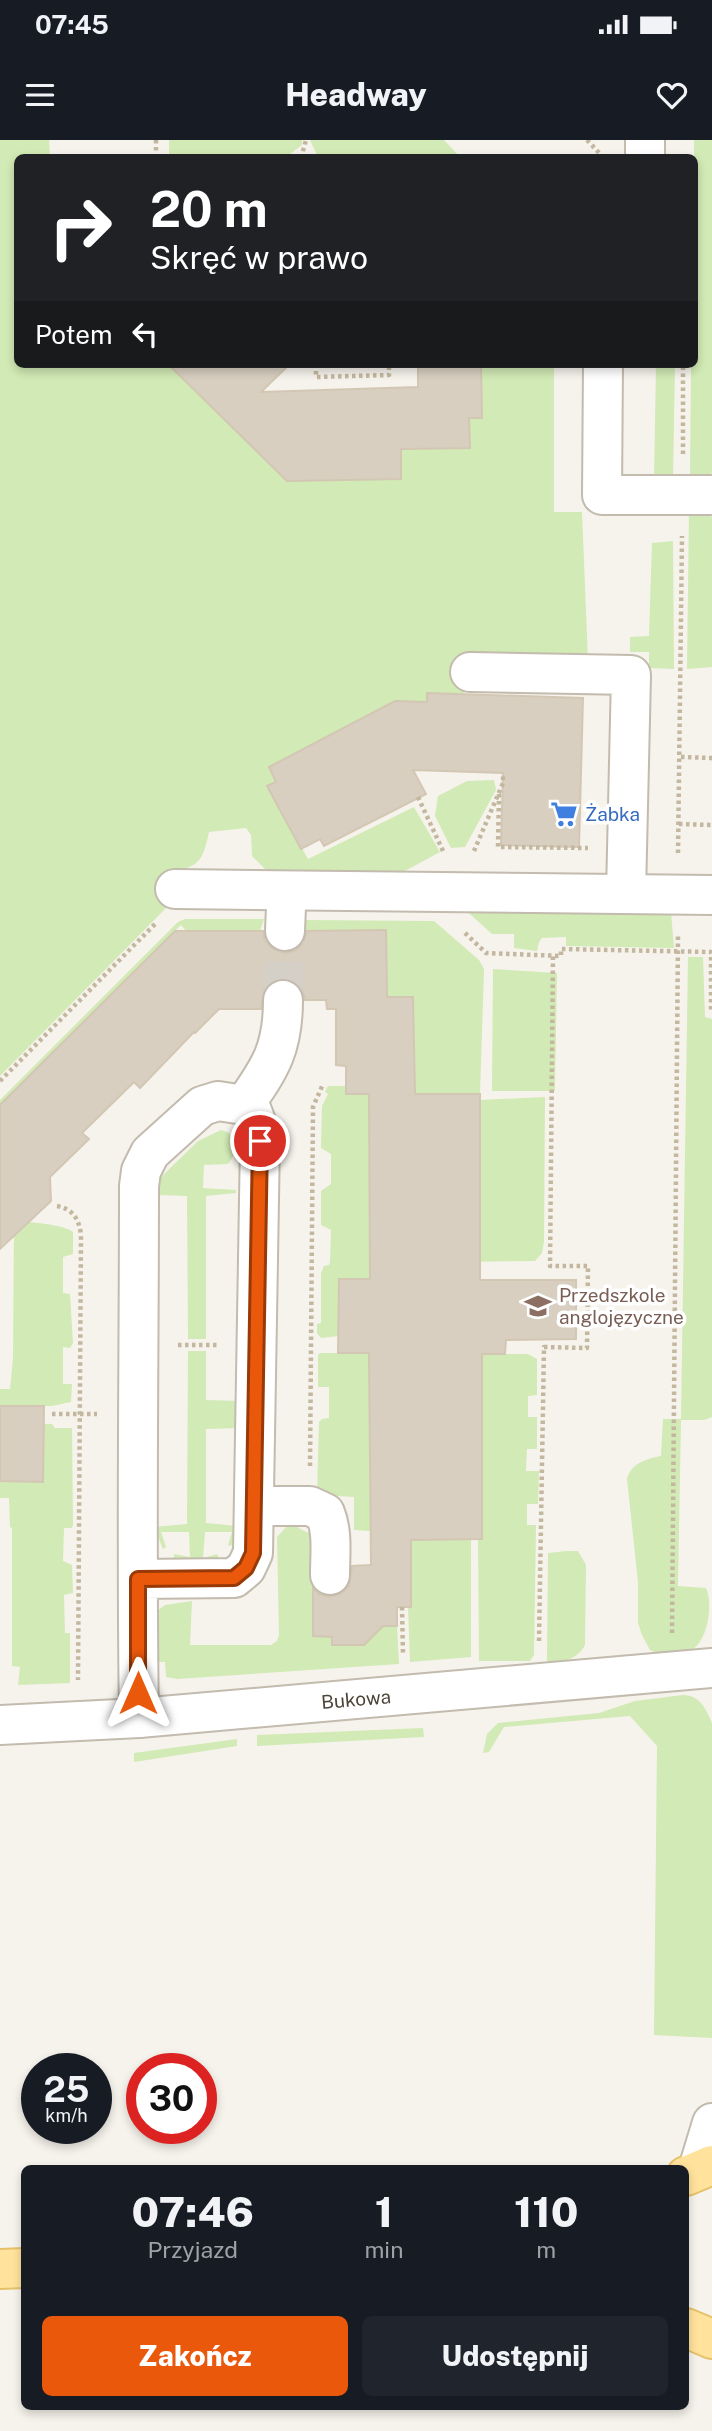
<!DOCTYPE html>
<html lang="pl">
<head>
<meta charset="utf-8">
<style>
  :root { --surface:#171b24; --page:#20242c; --text:#f1f3f6; --muted:#9ea1a6; --accent:#ea580c }
  body { margin:0; font-family:"Public Sans",sans-serif; background:var(--page); color:var(--text); height:100vh; display:flex; flex-direction:column; font-size:26px; white-space:nowrap }
  * { box-sizing:border-box; margin:0 }
  p { font-size:23px; color:var(--muted) }
  .icon { flex:none; width:38px; height:38px; fill:none; stroke:currentColor; stroke-width:2; stroke-linecap:round; stroke-linejoin:round }
  .map { position:relative; flex:1; overflow:hidden }
  .side { position:absolute; left:21px; top:2025px; width:668px; height:245px; display:flex; flex-direction:column; background:var(--surface); border-radius:10px; box-shadow:0 4px 10px #0003 }
  .side>* { flex:none }
  .hud { position:absolute; left:14px; top:14px; width:684px; height:214px; border-radius:10px; box-shadow:0 4px 10px #0003; background:#202124; color:#fff; overflow:hidden }
  .speed { position:absolute; left:21px; top:1913px; display:flex; gap:14px; font-size:35px; font-weight:700; text-align:center }
  .speed>* { display:grid; place-content:center; width:91px; height:91px; border-radius:50%; background:var(--surface); box-shadow:0 4px 10px #0003; line-height:1 }
  .speed small { font-size:18px; font-weight:400 }
  .speed .limit { border:10px solid #d22; background:#fff; color:#111 }
  .pin { position:absolute; display:grid; place-items:center; width:60px; height:60px; color:#fff; margin:-30px; border:4px solid #fff; border-radius:50%; box-shadow:0 2px 7px #0007 }
  .me { position:absolute; width:77px; margin:-38px; rotate:0deg; stroke-linejoin:round; filter:drop-shadow(0 0 5px #0008) }
  .turn { display:flex; align-items:center; gap:24px; height:147px; padding:0 21px; font-size:32px }
  .turn .icon { width:91px; height:91px; stroke-width:2.5 }
  .turn b { display:block; font-size:49px; line-height:60px }
  .then { display:flex; align-items:center; height:66px; padding:0 21px; background:#0003; gap:14px; font-size:26px }
  .eta { display:flex; justify-content:space-evenly; align-items:center; height:119px; text-align:center }
  .eta b { font-size:42px; font-weight:800; line-height:49px }
  .action { display:flex; gap:14px; margin-top:auto; padding:14px 21px }
  .action a { flex:1; height:80px; border-radius:10px; background:var(--accent); color:#fff; font-size:28px; font-weight:800; line-height:80px; text-align:center }
  .action a+a { background:var(--page); color:var(--text) }
  .status { display:flex; justify-content:space-between; align-items:center; height:49px; padding:0 35px; background:var(--surface); direction:ltr }
  .status svg { height:19px; fill:currentColor }
  header { display:flex; justify-content:space-between; align-items:center; height:91px; padding:0 21px; background:var(--surface); font-size:32px; font-weight:800 }
  .map>svg:first-child { display:block }
  .green { fill:#d2eab5 }
  .building { fill:#d8cfc1; stroke:#d3c7b4; stroke-width:2 }
  .lines { fill:none; stroke-linecap:round; stroke-linejoin:round }
  .minor-tunnel { stroke:#d4d0c8; stroke-width:38; stroke-dasharray:38 19; stroke-linecap:butt }
  .minor-casing { stroke:#c2bbae; stroke-width:42 }
  .major-casing { stroke:#e6c16a; stroke-width:42 }
  .path { stroke:#c4b79f; stroke-width:4.5; stroke-dasharray:3.5 3.5; stroke-linecap:butt }
  .minor { stroke:#fff; stroke-width:38 }
  .major { stroke:#ffe39c; stroke-width:38 }
  .route-casing { stroke:#983908; stroke-width:18 }
  .route { stroke:#ea580c; stroke-width:12 }
  .labels { text-anchor:middle; dominant-baseline:central; stroke-width:7; stroke-linejoin:round; paint-order:stroke }
  .shop-label { font-size:19px; fill:#366cbe; stroke:#fff; text-anchor:start }
  .education-label { font-size:19px; fill:#785e54; stroke:#fff; text-anchor:start }
  .street-label { font-size:19px; fill:#4b4439; stroke:#fff }
</style>
</head>
<body>
<div class="status"><b>07:45</b><svg viewBox="0 0 49 12"><path d="M0 12V9h3v3zM5 12V6h3v6zM10 12V3h3v9zM15 12V0h3v12zM26 1h20v11H26zM47 4h2v5h-2z"/></svg></div>
<header><svg class="icon" aria-label="menu" viewBox="0 0 24 24"><path d="M4 6h16M4 12h16M4 18h16"/></svg>Headway<svg class="icon" aria-label="heart" viewBox="0 0 24 24"><path d="M12 20l-8-8c-3-5 5-10 8-4 3-6 11-1 8 4z"/></svg></header>
<div class="map">
<svg width="712" height="2291" viewBox="0 0 712 2291">
  <rect width="100%" height="100%" fill="#f6f3ec"/>
  <!-- green -->
  <g class="green">
    <path d="M0,0h49l1,17 -32,1v206h150l119,117 113,-2 1,-30 69,-1 -1,-30h12v-54h73v148h28l6,148 -124,-8v43l-37,-2v9l-32,-1 -126,66 7,15 -8,5 40,72 106,-52 26,45 -59,32 -110,-9 -19,-19 -1,-21 -5,-7 -37,4c-7,33 -12,35 -43,41v35l-166,168z"/>
    <polygon points="169,0 302,0 302,5 286,17 169,18"/>
    <polygon points="310,0 444,0 460,17 318,17"/>
    <polygon points="694,0 712,0 712,333 703,337 690,337 691,224 695,224"/>
    <polygon points="656,224 675,224 673,339 654,339"/>
    <polygon points="689,370 703,371 712,377 712,527 687,529"/>
    <polygon points="673,401 674,529 649,528 649,512 630,512 630,497 649,496 652,403"/>
    <polygon points="467,641 494,640 496,650 465,707 451,708 435,676 438,656"/>
    <polygon points="461,766 671,772 674,808 566,806 566,797 542,798 539,802 537,811 514,808 514,794 492,794"/>
    <polygon points="185,779 264,779 260,791 186,791 181,785 106,859 105,871 0,965 0,960 178,782"/>
    <polygon points="301,780 434,781 479,820 484,829 480,954 415,954 414,865 405,857 387,857 386,790 298,791"/>
    <path d="M688,817h15l2,60 7,2v398l-8,3h-23l-3,166 28,2c6,12 3,38 -4,50 -2,5 -7,9 -11,14l-29,4 -12,-6 -8,-15 -4,-12v-41l-11,-103c4,-16 19,-20 34,-23l2,-37h18z"/>
    <polygon points="493,829 557,833 555,951 492,951"/>
    <polygon points="328,946 346,946 369,954 370,1093 395,1139 340,1139 339,1196 321,1198 317,1193 317,1184 321,1183 321,1133 324,1126 329,1125 330,1122 331,1090 321,1085 321,1051 331,1044 331,1014 321,1008 322,966 328,954 325,952"/>
    <polygon points="545,957 544,1102 542,1113 535,1121 453,1122 480,1094 480,960"/>
    <path d="M221,990c19,4 17,22 7,34l-24,1 -1,23 33,2v3l-30,3v143h-18l-1,-143 -29,-1 -1,-14 41,-40z"/>
    <path d="M14,1081c12,0 52,4 59,11v22l-10,3v36l7,1 3,49 -3,5 -7,-1v37h9l-1,18 -19,4h-52v-17h10l3,-31z"/>
    <polygon points="188,1211 206,1211 206,1260 240,1261 240,1288 206,1289 206,1383 238,1386 238,1392 231,1406 228,1405 232,1392 205,1392 203,1418 217,1414 219,1418 217,1420 178,1421 174,1419 174,1414 190,1417 189,1392 161,1392 166,1407 163,1409 154,1387 187,1384"/>
    <polygon points="320,1213 395,1213 369,1261 370,1391 354,1390 354,1357 321,1355 317,1352 319,1282 322,1279 329,1278 329,1247 318,1247 318,1215"/>
    <polygon points="453,1214 528,1214 537,1219 537,1255 528,1256 528,1277 537,1277 537,1309 527,1309 526,1331 539,1331 538,1364 527,1364 527,1385 536,1385 534,1515 530,1521 479,1521 478,1400 482,1400 482,1259"/>
    <polygon points="44,1284 52,1284 55,1288 72,1288 73,1385 72,1388 64,1388 63,1421 72,1425 73,1453 64,1455 65,1493 70,1493 70,1543 18,1545 20,1527 12,1526 12,1388 10,1387 9,1358 0,1358 0,1341 43,1341"/>
    <path d="M289,1384c9,1 14,9 23,9l1,103 19,1v8h32l9,-9v-10h24l2,38 -222,15 -11,-2 -1,-15h-9l1,-51 8,-6 27,-4 -2,44h81l6,-4 2,-6 -2,-98z"/>
    <polygon points="471,1399 471,1517 410,1522 408,1467 411,1467 411,1400"/>
    <path d="M566,1411h12l8,14 -1,80c-8,15 -22,17 -38,18l1,-110z"/>
    <path d="M683,1555c17,0 23,14 29,28v315l-58,-3 3,-289 -27,-30 -126,11 -15,25 -6,1 4,-19 11,-11 101,-10 36,-12z"/>
    <polygon points="423,1588 424,1597 257,1606 257,1595"/>
    <polygon points="237,1599 237,1606 134,1622 134,1613"/>
  </g>
  <!-- building -->
  <g class="building">
    <polygon points="168,224 290,224 261,252 418,247 418,224 481,224 482,278 469,278 470,308 401,309 401,339 287,341"/>
    <polygon points="427,553 583,558 579,707 501,705 503,633 413,630 426,654 324,706 320,699 301,709 267,646 276,642 269,627 395,561 427,562"/>
    <polygon points="386,790 387,857 413,857 415,954 480,954 480,1140 576,1140 576,1199 506,1200 505,1214 482,1214 482,1399 411,1400 411,1467 397,1467 397,1486 383,1486 364,1505 332,1505 332,1497 313,1496 313,1448 319,1454 329,1457 340,1454 349,1446 352,1426 371,1425 369,1213 338,1213 339,1139 370,1139 369,954 346,954 346,926 336,925 336,869 327,869 326,860 305,860 302,849 295,842 283,838 273,840 265,848 261,869 219,869 195,893 194,892 140,948 134,942 82,993 89,999 50,1037 51,1061 0,1109 0,965 175,791 263,791 265,801 273,809 285,813 296,810 303,803 307,791"/>
    <polygon points="0,1266 44,1266 43,1342 0,1341"/>
  </g>
  <g class="lines">
    <!-- minor-tunnel -->
    <polyline class="minor-tunnel" points="283,860 285,791"/>
    <defs>
      <g id="minor">
        <polyline points="645,18 645,0"/>
        <polyline points="603,224 602,355 712,355"/>
        <polyline points="470,532 631,535 626,754"/>
        <polyline points="175,749 712,755"/>
        <polyline points="285,791 286,767"/>
        <path d="M244,965c27,-38 39,-57 39,-105"/>
        <path d="M254,1366h56l15,7c8,19 5,41 5,62"/>
        <path d="M138,1439l96,-1 12,-10 7,-15 7,-412 -2,-14 -6,-16 -8,-6 -26,-4 -16,5 -52,47 -9,18 -2,15c0,177 -3,354 0,532"/>
        <path id="s1" d="M0,1585l139,-7 573,-50"/>
        <polyline points="698,2029 712,1983"/>
      </g>
      <g id="major">
        <polyline points="686,2036 712,2025"/>
        <polyline points="0,2129 24,2128"/>
        <polyline points="686,2188 712,2199"/>
      </g>
    </defs>
    <!-- minor casing -->
    <use href="#minor" class="minor-casing"/>
    <!-- major casing -->
    <use href="#major" class="major-casing"/>
    <!-- path -->
    <g class="path">
      <polyline points="156,0 156,18"/>
      <polyline points="587,0 603,17"/>
      <polyline points="301,18 306,0"/>
      <polyline points="316,224 316,237 389,235 389,224"/>
      <polyline points="683,314 683,224"/>
      <polyline points="681,617 712,618"/>
      <polyline points="499,654 498,707 588,708"/>
      <polyline points="418,657 443,711"/>
      <polyline points="679,684 712,685"/>
      <polyline points="474,711 503,643 503,633"/>
      <polyline points="678,713 682,396"/>
      <polyline points="465,793 486,813 561,816 561,809 711,812 711,871"/>
      <polyline points="0,941 157,782"/>
      <path d="M57,1066c16,3 22,13 24,29l-3,445"/>
      <polyline points="178,1205 218,1205"/>
      <polyline points="52,1274 97,1274"/>
      <polyline points="310,1326 313,967 323,944"/>
      <polyline points="402,1467 403,1515"/>
      <polyline points="672,1493 678,794"/>
      <polyline points="539,1501 544,1207 587,1208 588,1126 550,1126 553,815"/>
    </g>
    <!-- minor -->
    <use href="#minor" class="minor"/>
    <!-- major -->
    <use href="#major" class="major"/>
  </g>
  <g class="lines">
    <defs>
      <polyline id="route" points="138,1553 138,1439 234,1438 246,1428 253,1413 260,1001"/>
    </defs>
    <!-- route casing -->
    <use href="#route" class="route-casing"/>
    <!-- route -->
    <use href="#route" class="route"/>
  </g>
  <!-- icons -->
  <defs>
    <symbol id="supermarket-bare" viewBox="-9 -9 18 18"><path d="M-6-5.5h2.5l.6 2H6L4.5 2H-2.5L-4.4-4H-6ZM-1.5 3.2a1.3 1.3 0 1 0 .1 0ZM3 3.2a1.3 1.3 0 1 0 .1 0Z" fill="#3f7fe0" stroke="#fff" stroke-width="2.5" paint-order="stroke"/></symbol>
    <symbol id="school-bare" viewBox="-9 -9 18 18"><path d="M0-5L7-2L0 1L-7-2ZM-4 1L0 2.5L4 1V4Q0 6-4 4Z" fill="#8d6e63" stroke="#fff" stroke-width="2.5" paint-order="stroke"/></symbol>
  </defs>
  <g fill-rule="evenodd">
    <use href="#supermarket-bare" x="545" y="655" width="38" height="38"/>
    <use href="#school-bare" x="519" y="1147" width="38" height="38"/>
  </g>
  <g class="labels">
    <!-- shop labels -->
    <g class="shop-label">
      <text x="585" y="674">Żabka</text>
    </g>
    <!-- education labels -->
    <g class="education-label">
      <text x="559" y="1155">Przedszkole<tspan x="559" dy="22">anglojęzyczne</tspan></text>
    </g>
    <!-- street labels -->
    <g class="street-label">
      <text stroke="none"><textPath href="#s1" startOffset="357">Bukowa</textPath></text>
    </g>
  </g>
</svg>
<div class="speed"><div>25<small>km/h</small></div><div class="limit">30</div></div>
<div class="pin" style="left:260px;top:1001px;background:#d93025"><svg class="icon" aria-label="arrive" viewBox="0 0 24 24"><path d="M6 21V4h12l-3 4 3 4H6"/></svg></div>
<svg class="me" style="left:138px;top:1553px" viewBox="-20 -20 40 40"><path d="M0-17L14 15 0 8-14 15z" fill="#ea580c" stroke="#fff" stroke-width="4"/></svg>
<div class="hud">
<div class="turn"><svg class="icon" aria-label="right" viewBox="0 0 24 24"><path d="M7 20v-9h11M14 6l5 5-5 5"/></svg><div><b>20 m</b>Skręć w prawo</div></div>
<div class="then">Potem<svg class="icon" aria-label="left" viewBox="0 0 24 24"><path d="M17 20v-9H6M10 6l-5 5 5 5"/></svg></div>
</div>
<section class="side">
<div class="eta">
<div><b>07:46</b><p>Przyjazd</p></div>
<div><b>1</b><p>min</p></div>
<div><b>110</b><p>m</p></div>
</div>
<div class="action"><a>Zakończ</a><a>Udostępnij</a></div>
</section>
</div>
</body>
</html>
